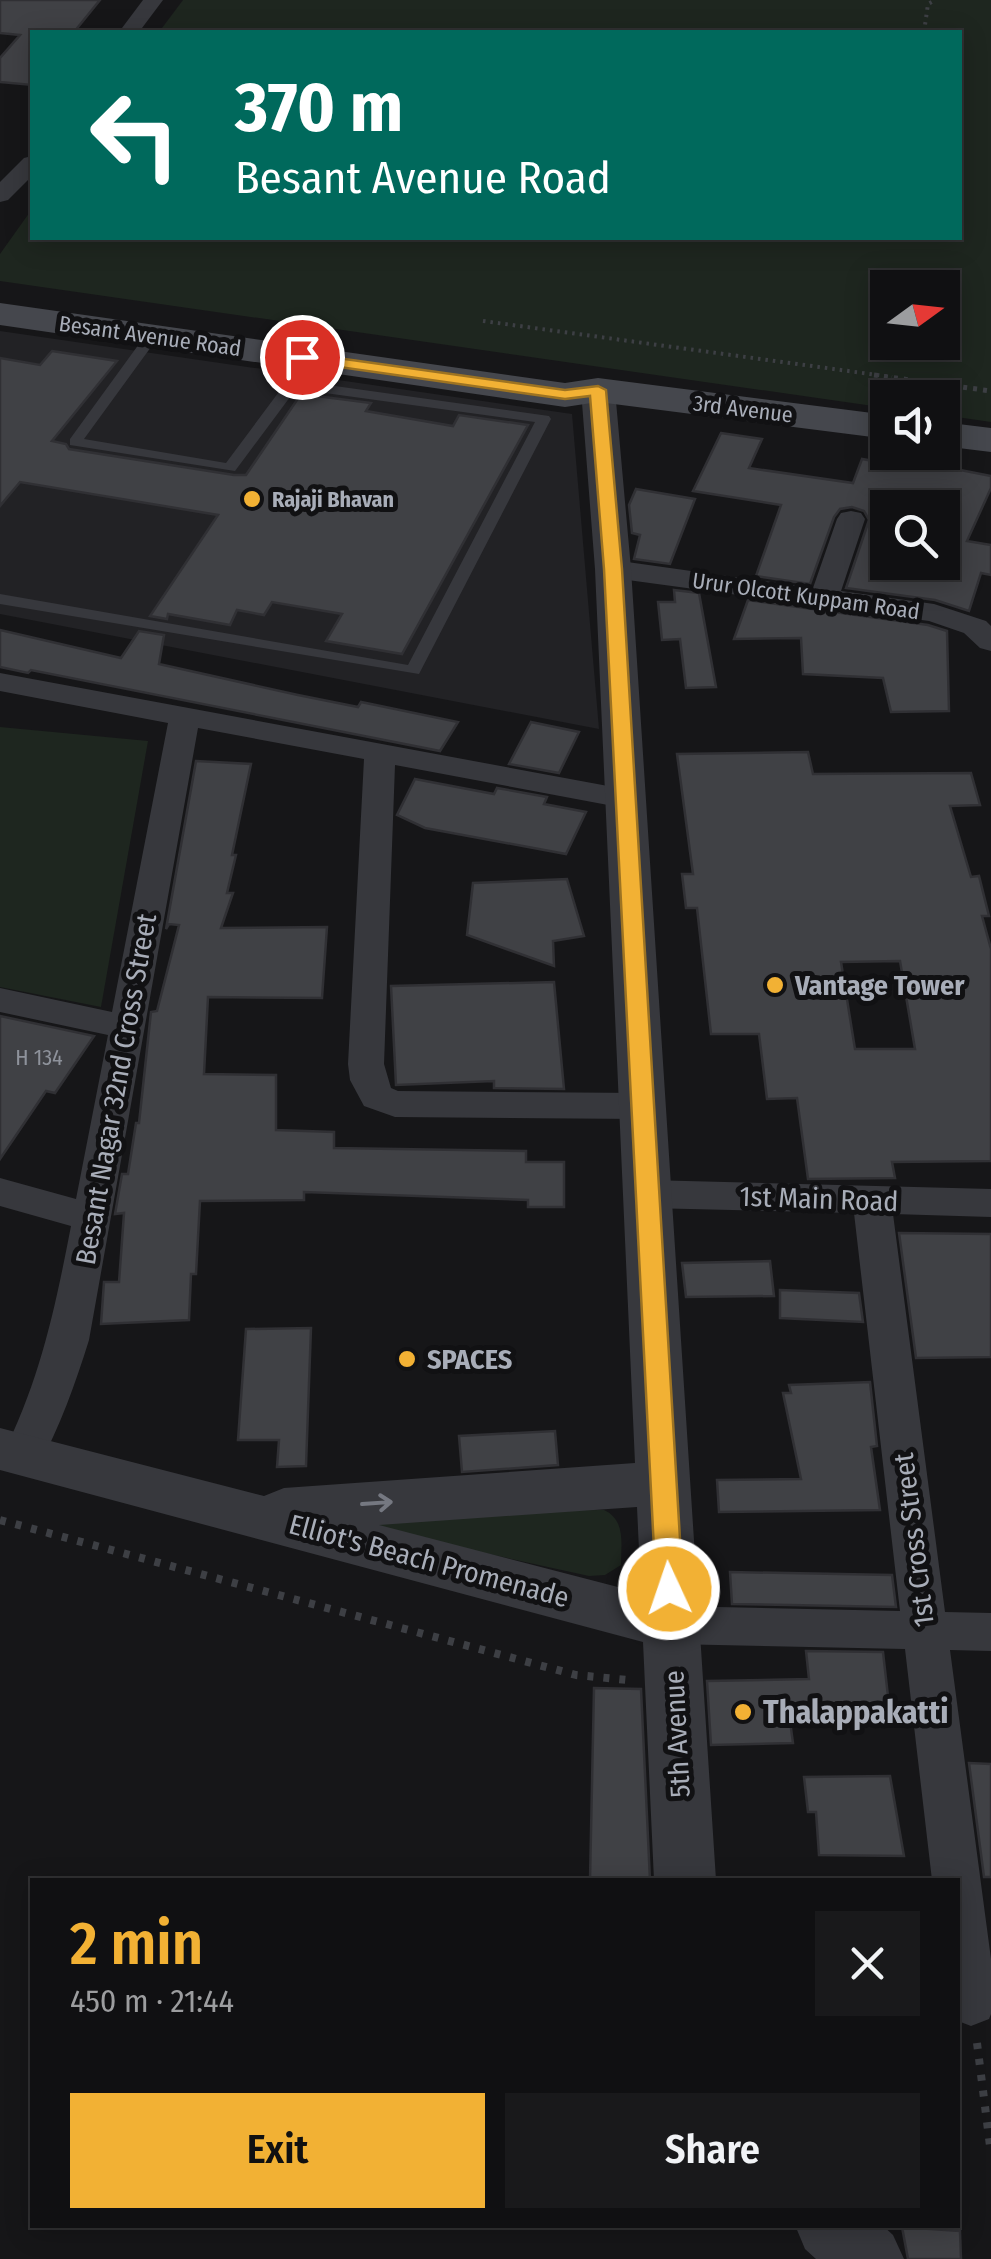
<!DOCTYPE html>
<html lang="en">
<head>
<meta charset="utf-8">
<style>
  :root { --surface:#101012; --page:#19191b; --text:#f1f3f6; --muted:#9c9d9f; --line:#303032; --accent:#f2b134 }
  body { margin:0; font-family:"Fira Sans Condensed",sans-serif; background:var(--page); color:var(--text); height:100vh; display:flex; flex-direction:column; font-size:38px; white-space:nowrap }
  * { box-sizing:border-box; margin:0 }
  p { font-size:32px; color:var(--muted) }
  .icon { flex:none; width:55px; height:55px; fill:none; stroke:currentColor; stroke-width:2; stroke-linecap:round; stroke-linejoin:round }
  .map { position:relative; flex:1; overflow:hidden }
  .panel { position:absolute; left:30px; top:1878px; width:930px; height:350px; display:flex; flex-direction:column; background:var(--surface); border-radius:0px; box-shadow:0 5px 25px #0003,0 0 0 2px var(--line) }
  .panel>* { flex:none }
  .top-card { position:absolute; left:30px; top:30px; width:932px; height:210px; border-radius:0px; box-shadow:0 5px 25px #0003,0 0 0 2px var(--line); background:#00695c; color:#fff; overflow:hidden }
  .needle { width:65px; rotate:75deg }
  .fabs { position:absolute; left:870px; top:270px; display:grid; gap:20px }
  .fabs a { display:grid; place-items:center; width:90px; height:90px; border-radius:0px; background:var(--surface); box-shadow:0 5px 25px #0003,0 0 0 2px var(--line); font-size:50px }
  .pin { position:absolute; display:grid; place-items:center; width:85px; height:85px; color:#fff; margin:-42px; border:5px solid #fff; border-radius:50%; box-shadow:0 2px 10px #0007 }
  .me { position:absolute; width:110px; margin:-55px; rotate:357deg; stroke-linejoin:round; filter:drop-shadow(0 0 8px #0008) }
  .turn { display:flex; align-items:center; gap:35px; height:210px; padding:0 40px; font-size:45px }
  .turn .icon { width:130px; height:130px; stroke-width:2.5 }
  .turn b { display:block; font-size:70px; line-height:85px }
  .round { display:grid; place-items:center; flex:none; width:105px; height:105px; border-radius:0px; background:var(--page) }
  .overview { display:flex; align-items:center; justify-content:space-between; height:170px; padding:0 40px }
  h1 { font-size:60px; font-weight:600; line-height:75px; color:var(--accent) }
  .primary-button { display:flex; gap:20px; margin-top:auto; padding:20px 40px }
  .primary-button a { flex:1; height:115px; border-radius:0px; background:var(--accent); color:#111; font-size:40px; font-weight:600; line-height:115px; text-align:center }
  .primary-button a+a { background:var(--page); color:var(--text) }
  .map>svg:first-child { display:block }
  .built { fill:#222225 }
  .green { fill:#1e261f; fill-rule:evenodd }
  .building { fill:#404145; stroke:#303034; stroke-width:2.5; fill-rule:evenodd }
  .lines { fill:none; stroke-linecap:round; stroke-linejoin:round }
  .path-far2 { stroke:#3d3f44; stroke-width:4; stroke-dasharray:2.5 5; stroke-linecap:butt }
  .path-far1 { stroke:#3d3f44; stroke-width:5; stroke-dasharray:4 6; stroke-linecap:butt }
  .path { stroke:#3d3f44; stroke-width:8; stroke-dasharray:6 10; stroke-linecap:butt }
  .service { fill:#37383d; fill-rule:evenodd }
  .minor { fill:#37383d; fill-rule:evenodd }
  .tertiary { fill:#37383d; fill-rule:evenodd }
  .secondary { fill:#45474d; fill-rule:evenodd }
  .oneway { stroke:#757881 }
  .route { fill:#f2b134; stroke:#9d7322; stroke-width:2.5 }
  .poi-dot { fill:#f2b134; stroke:#111113; stroke-width:4 }
  .labels { text-anchor:middle; dominant-baseline:central; stroke-width:10; stroke-linejoin:round; paint-order:stroke }
  .far-street-label { font-size:22px; fill:#a8adb8; stroke:#111113 }
  .far-poi-label { font-size:22px; font-weight:bold; fill:#a8adb8; stroke:#111113; text-anchor:start }
  .number-label { font-size:22px; fill:#8e929b }
  .poi-label { font-size:28px; font-weight:bold; fill:#a8adb8; stroke:#111113; text-anchor:start }
  .street-label { font-size:28px; fill:#a8adb8; stroke:#111113 }
  .near-poi-label { font-size:32px; font-weight:bold; fill:#a8adb8; stroke:#111113; text-anchor:start }
</style>
</head>
<body>
<div class="map">
<svg width="991" height="2259" viewBox="0 0 991 2259">
  <rect width="100%" height="100%" fill="#161618"/>
  <!-- built -->
  <polygon class="built" points="0,331 572,414 599,729 0,614"/>
  <!-- green -->
  <g class="green">
    <path d="M183,0h808v422l-48,-7 -1,-17h-54l-1,10 -887,-127v-27l32,-45v29h928v-206h-801zM888,288h54v54h-54z"/>
    <polygon points="0,727 148,741 101,1007 0,987"/>
    <path d="M604,1510c22,10 17,34 17,55l-16,10 -16,1 -218,-48 -13,-17z"/>
  </g>
  <!-- building -->
  <g class="building">
    <polygon points="0,0 100,0 74,32 32,32 32,85 0,82 0,58 20,35 0,33"/>
    <polygon points="52,351 117,361 52,441 66,444 69,449 234,475 246,475 301,394 371,403 366,411 453,426 459,415 528,425 402,654 326,641 342,614 272,602 264,615 237,610 230,625 168,614 167,619 150,616 218,515 20,482 0,506 0,358 40,365"/>
    <path d="M721,433l41,6 -13,29 104,15 9,-24 24,4 3,-7 102,20v12l-24,53 24,4v30l-10,-2 -12,38 -34,-11 -89,-12 23,-68 -5,-9 -12,-4 -12,2 -6,8 -24,67 -54,-8 25,-71 -88,-14zM888,508h54v54h-54z"/>
    <polygon points="636,489 695,499 670,564 634,559 640,535 632,533 629,505"/>
    <polygon points="674,590 699,593 716,687 686,688 680,639 662,640 658,602 675,602"/>
    <polygon points="748,600 928,625 947,631 949,711 891,712 883,678 803,674 801,638 734,639"/>
    <polygon points="0,630 121,658 139,631 164,635 159,664 298,695 358,707 361,702 458,722 440,751 31,670 28,673 0,667"/>
    <polygon points="531,722 579,732 559,773 509,764"/>
    <path d="M808,752l5,22 158,-1 9,32 -30,1 21,71 8,-1 10,40h-7l9,33v212l-99,1 3,16 -87,1 -11,-81 -30,1 -8,-65h-48l-14,-126h-11l-4,-34h11l-16,-120zM900,961l15,88h-60l-14,-87z"/>
    <polygon points="196,761 251,764 232,855 236,855 227,893 233,893 221,928 327,927 322,998 208,997 204,1074 276,1075 276,1130 334,1132 334,1148 526,1151 526,1162 564,1162 564,1207 528,1207 528,1200 304,1192 304,1200 200,1201 196,1274 191,1274 189,1320 101,1324 104,1282 119,1282 124,1213 115,1214 122,1174 128,1174 136,1123 139,1123 151,1012 157,1011 179,925 169,924 166,929"/>
    <polygon points="415,779 494,794 497,788 547,797 544,804 586,812 566,854 425,828 397,815"/>
    <polygon points="567,879 584,936 553,941 554,966 467,935 473,883"/>
    <polygon points="554,982 564,1089 494,1088 494,1081 396,1085 391,986"/>
    <polygon points="0,1016 94,1036 55,1093 46,1091 0,1159"/>
    <polygon points="899,1233 991,1234 991,1357 916,1358"/>
    <polygon points="770,1261 774,1296 686,1297 682,1263"/>
    <polygon points="780,1290 859,1293 863,1322 780,1318"/>
    <polygon points="311,1328 306,1466 277,1467 279,1440 238,1440 246,1329"/>
    <polygon points="870,1382 877,1446 871,1447 880,1510 719,1512 717,1480 801,1479 783,1393 791,1393 789,1385"/>
    <polygon points="555,1431 558,1465 462,1472 459,1436"/>
    <polygon points="730,1572 892,1575 896,1607 732,1604"/>
    <polygon points="806,1651 883,1652 889,1705 788,1706 793,1743 711,1745 707,1681 809,1679"/>
    <polygon points="594,1688 641,1689 650,1880 590,1880"/>
    <polygon points="969,1763 991,1764 991,1877 984,1877"/>
    <polygon points="890,1776 904,1856 819,1855 816,1812 808,1812 804,1777"/>
    <polygon points="902,2227 960,2231 961,2259 908,2259"/>
  </g>
  <g class="lines">
    <!-- path-far2 -->
    <g class="path-far2">
      <polyline points="924,32 928,4 935,0"/>
      <polyline points="483,321 892,377"/>
    </g>
    <!-- path-far1 -->
    <polyline class="path-far1" points="874,375 991,391"/>
    <!-- path -->
    <g class="path">
      <polyline points="0,1520 576,1675 628,1680"/>
      <polyline points="977,2043 991,2154"/>
    </g>
    <!-- service -->
    <polygon class="service" points="152,332 159,336 84,439 226,463 287,381 292,380 549,416 551,419 419,674 0,604 0,594 408,665 535,422 296,389 235,471 70,445 70,439 147,333"/>
    <!-- minor -->
    <g class="minor">
      <polygon points="143,0 163,0 139,32 119,32"/>
      <polygon points="32,156 32,176 8,200 0,202 0,182 24,158"/>
      <polygon points="851,511 861,513 865,519 841,591 934,604 986,621 991,626 991,651 980,648 964,633 929,621 613,578 603,575 598,569 603,563 613,560 813,588 837,519 841,513"/>
      <path d="M0,673l635,118 5,7 -5,7 -11,3 -229,-43 -11,299 7,24 7,3 243,2 13,4 6,9 -6,9 -13,4 -246,-2 -31,-11 -14,-26 -2,-16 16,-305 -166,-31 -109,612c-14,45 -29,86 -51,128l-15,5 -15,-5 -6,-12c38,-76 53,-147 69,-230l-71,-20v-28l76,21 32,-164 -108,-23v-24l112,24 56,-289 -168,-32z"/>
      <polygon points="647,1180 991,1189 991,1217 893,1214 945,1612 991,1613 991,1651 950,1650 991,1959 991,2014 989,2019 971,2026 958,2021 958,1880 932,1880 905,1649 671,1644 655,1638 649,1625 655,1612 671,1606 900,1611 854,1213 647,1208 633,1204 628,1194 633,1184"/>
    </g>
    <!-- tertiary -->
    <g class="tertiary">
      <path d="M598,380l12,3 5,7 16,179 85,1311h-62l-11,-238 -643,-172v-42l264,68 20,-8 351,-25 -40,-894 -14,-179 5,-7zM637,1507l4,86 -262,-68z"/>
      <polygon points="795,2225 882,2225 893,2235 904,2259 816,2259 805,2249"/>
    </g>
    <!-- secondary -->
    <g class="secondary">
      <polygon points="0,303 565,383 598,378 888,415 888,439 598,402 565,407 0,325"/>
      <polygon points="942,422 991,428 991,452 942,446"/>
    </g>
  </g>
  <!-- one-way arrows -->
  <defs><path id="oneway-shaft" d="M-6 0H5M1.5-3L5.5 0L1.5 3" fill="none" stroke-width="1.6" stroke-linecap="round" stroke-linejoin="round" transform="scale(2.5)"/></defs>
  <use class="oneway" href="#oneway-shaft" transform="translate(377 1503) rotate(-4)"/>
  <!-- route -->
  <polygon class="route" points="302,353 565,390 598,386 606,390 622,569 683,1589 679,1597 669,1601 660,1597 656,1589 604,569 590,396 565,399 297,361 297,354"/>
  <!-- markers -->
  <g class="poi-dot">
    <circle cx="252" cy="499" r="10"/>
    <circle cx="775" cy="985" r="10"/>
    <circle cx="407" cy="1359" r="10"/>
    <circle cx="743" cy="1712" r="10"/>
  </g>
  <g class="labels">
    <!-- far-street labels -->
    <g class="far-street-label">
      <text transform="translate(150 336) rotate(8)">Besant Avenue Road</text>
      <text transform="translate(743 409) rotate(7)">3rd Avenue</text>
      <text transform="translate(806 596) rotate(8)">Urur Olcott Kuppam Road</text>
    </g>
    <!-- far-poi labels -->
    <g class="far-poi-label">
      <text x="272" y="499">Rajaji Bhavan</text>
    </g>
    <!-- number labels -->
    <g class="number-label">
      <text x="39" y="1057">H 134</text>
    </g>
    <!-- poi labels -->
    <g class="poi-label">
      <text x="795" y="985">Vantage Tower</text>
      <text x="427" y="1359">SPACES</text>
    </g>
    <!-- street labels -->
    <g class="street-label">
      <text transform="translate(116 1089) rotate(-80)">Besant Nagar 32nd Cross Street</text>
      <text transform="translate(819 1199) rotate(2)">1st Main Road</text>
      <text transform="translate(914 1540) rotate(-97)">1st Cross Street</text>
      <text transform="translate(429 1561) rotate(15)">Elliot's Beach Promenade</text>
      <text transform="translate(677 1734) rotate(-93)">5th Avenue</text>
    </g>
    <!-- near-poi labels -->
    <g class="near-poi-label">
      <text x="763" y="1712">Thalappakatti</text>
    </g>
  </g>
</svg>
<div class="fabs">
<a><svg class="needle" viewBox="-14 -14 28 28"><path d="M0-13l5 13h-10z" fill="#e53935"/><path d="M0 13l5-13h-10z" fill="#9c9d9f"/></svg></a>
<a><svg class="icon" aria-label="sound" viewBox="0 0 24 24"><path d="M4 9h4l5-4v14l-5-4H4zM17 9q2 3 0 6"/></svg></a>
<a><svg class="icon" aria-label="search" viewBox="0 0 24 24"><circle cx="10" cy="10" r="6"/><path d="M15 15l6 6"/></svg></a>
</div>
<div class="pin" style="left:302px;top:357px;background:#d93025"><svg class="icon" aria-label="arrive" viewBox="0 0 24 24"><path d="M6 21V4h12l-3 4 3 4H6"/></svg></div>
<svg class="me" style="left:669px;top:1589px" viewBox="-20 -20 40 40"><circle r="17" fill="#f2b134" stroke="#fff" stroke-width="3"/><path d="M0-11L8 9 0 5-8 9z" fill="#fff"/></svg>
<div class="top-card">
<div class="turn"><svg class="icon" aria-label="left" viewBox="0 0 24 24"><path d="M17 20v-9H6M10 6l-5 5 5 5"/></svg><div><b>370 m</b>Besant Avenue Road</div></div>
</div>
<section class="panel">
<div class="overview"><div><h1>2 min</h1><p>450 m · 21:44</p></div><a class="round"><svg class="icon" aria-label="close" viewBox="0 0 24 24"><path d="M6 6l12 12M18 6L6 18"/></svg></a></div>
<div class="primary-button"><a>Exit</a><a>Share</a></div>
</section>
</div>
</body>
</html>
